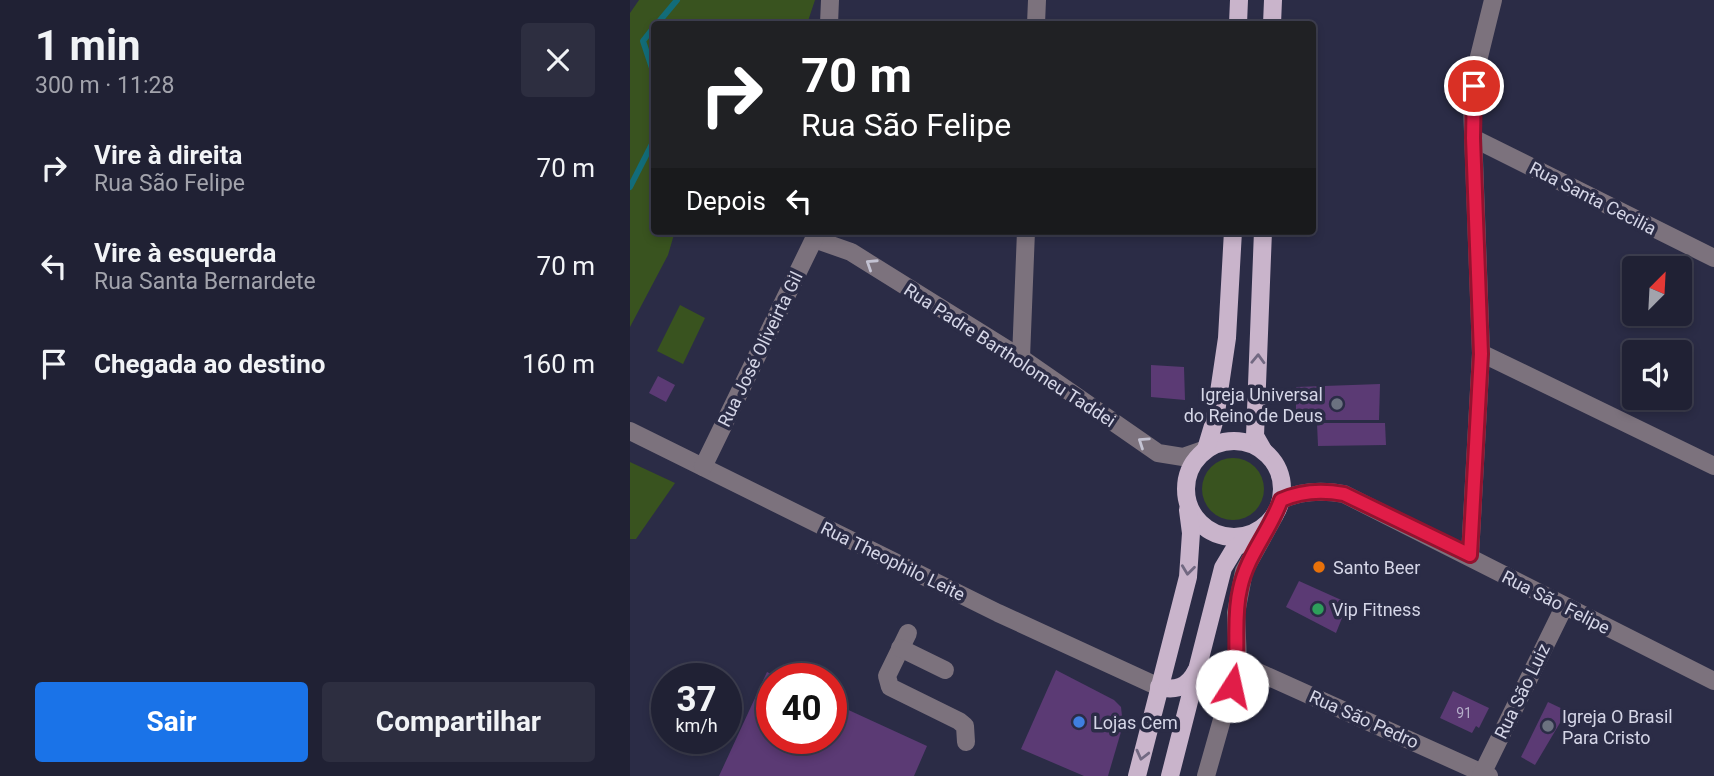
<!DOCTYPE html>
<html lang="pt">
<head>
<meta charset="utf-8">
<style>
  :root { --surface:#202134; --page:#2d2e40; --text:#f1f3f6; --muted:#a2a3ac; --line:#3d3e4f; --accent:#1a73e8 }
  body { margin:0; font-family:Roboto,sans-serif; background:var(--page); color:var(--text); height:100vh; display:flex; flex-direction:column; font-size:26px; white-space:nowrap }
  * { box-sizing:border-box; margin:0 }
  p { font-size:23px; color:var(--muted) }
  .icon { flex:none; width:38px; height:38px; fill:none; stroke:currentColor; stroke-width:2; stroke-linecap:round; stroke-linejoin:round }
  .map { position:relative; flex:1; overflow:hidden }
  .panel { display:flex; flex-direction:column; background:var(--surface); width:630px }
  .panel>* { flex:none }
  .top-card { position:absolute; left:21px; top:21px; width:665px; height:214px; border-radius:7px; box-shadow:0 4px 10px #0003,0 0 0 2px var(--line); background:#202124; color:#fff; overflow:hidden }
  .needle { width:46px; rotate:24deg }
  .controls { position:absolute; left:992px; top:256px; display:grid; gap:14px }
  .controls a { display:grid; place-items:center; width:70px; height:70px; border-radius:7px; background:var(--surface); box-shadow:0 4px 10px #0003,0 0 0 2px var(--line); font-size:35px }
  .speed { position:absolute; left:21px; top:663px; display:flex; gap:14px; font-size:35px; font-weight:700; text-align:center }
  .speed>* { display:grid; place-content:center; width:91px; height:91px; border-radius:50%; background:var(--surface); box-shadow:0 4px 10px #0003,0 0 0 2px var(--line); line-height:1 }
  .speed small { font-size:18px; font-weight:400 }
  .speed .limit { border:10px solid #d22; background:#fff; color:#111 }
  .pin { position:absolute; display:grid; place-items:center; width:60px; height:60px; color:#fff; margin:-30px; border:4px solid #fff; border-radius:50%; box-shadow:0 2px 7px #0007 }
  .me { position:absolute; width:77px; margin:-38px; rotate:10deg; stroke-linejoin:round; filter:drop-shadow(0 0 5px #0008) }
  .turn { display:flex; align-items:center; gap:24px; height:147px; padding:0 35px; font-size:32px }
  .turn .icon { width:91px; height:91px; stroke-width:2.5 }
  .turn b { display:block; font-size:49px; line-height:60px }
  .then { display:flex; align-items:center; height:66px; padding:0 35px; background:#0003; gap:14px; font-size:26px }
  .round { display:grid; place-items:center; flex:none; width:74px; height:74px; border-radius:7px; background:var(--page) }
  .head { display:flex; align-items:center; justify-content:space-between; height:119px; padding:0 35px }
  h1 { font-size:42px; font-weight:700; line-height:52px }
  .button { display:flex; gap:14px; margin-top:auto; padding:14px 35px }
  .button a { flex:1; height:80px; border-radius:7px; background:var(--accent); color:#fff; font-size:28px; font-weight:700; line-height:80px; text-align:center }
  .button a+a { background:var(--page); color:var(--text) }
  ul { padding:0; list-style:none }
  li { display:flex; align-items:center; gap:21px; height:98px; padding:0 35px }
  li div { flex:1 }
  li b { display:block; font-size:26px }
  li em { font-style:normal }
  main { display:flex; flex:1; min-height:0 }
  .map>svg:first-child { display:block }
  .green { fill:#39531f }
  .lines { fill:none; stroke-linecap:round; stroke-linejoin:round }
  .stream { stroke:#126c79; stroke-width:6 }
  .building { fill:#5b3a74 }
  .minor { stroke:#7c727d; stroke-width:18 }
  .major { stroke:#c9b4cb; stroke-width:18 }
  .oneway { stroke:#c3c2d2 }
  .oneway2 { stroke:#726982 }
  .route-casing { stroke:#92132f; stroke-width:18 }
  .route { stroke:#e11d48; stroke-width:12 }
  .worship-dot { fill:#6b7280; stroke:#2b2c46; stroke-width:2.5 }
  .food-dot { fill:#e8710a; stroke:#2b2c46; stroke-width:2.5 }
  .leisure-dot { fill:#2e9e5b; stroke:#2b2c46; stroke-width:2.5 }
  .shop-dot { fill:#3f7fe0; stroke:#2b2c46; stroke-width:2.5 }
  .labels { text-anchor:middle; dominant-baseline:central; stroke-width:7; stroke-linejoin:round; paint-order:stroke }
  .number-label { font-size:14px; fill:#b6afca }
  .street-label { font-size:18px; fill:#d5d6e7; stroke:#2b2c46 }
  .poi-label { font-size:18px; fill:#d5d6e7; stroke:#2b2c46; text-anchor:start }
</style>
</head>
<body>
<main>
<section class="panel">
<div class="head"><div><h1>1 min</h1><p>300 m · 11:28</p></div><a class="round"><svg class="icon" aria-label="close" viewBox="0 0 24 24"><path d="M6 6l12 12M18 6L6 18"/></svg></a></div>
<ul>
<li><svg class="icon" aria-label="right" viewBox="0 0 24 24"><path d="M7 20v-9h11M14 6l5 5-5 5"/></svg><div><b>Vire à direita</b><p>Rua São Felipe</p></div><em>70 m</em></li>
<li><svg class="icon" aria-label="left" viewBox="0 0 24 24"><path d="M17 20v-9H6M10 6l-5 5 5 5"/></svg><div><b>Vire à esquerda</b><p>Rua Santa Bernardete</p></div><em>70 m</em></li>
<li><svg class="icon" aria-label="arrive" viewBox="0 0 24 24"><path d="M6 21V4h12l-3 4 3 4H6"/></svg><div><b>Chegada ao destino</b></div><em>160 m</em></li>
</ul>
<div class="button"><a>Sair</a><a>Compartilhar</a></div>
</section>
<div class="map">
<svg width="1084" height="776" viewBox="0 0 1084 776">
  <rect width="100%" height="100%" fill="#2b2c46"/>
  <!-- green -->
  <g class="green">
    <polygon points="9,0 185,0 177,24 24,24 24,231 45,231 38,255 0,327 0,13"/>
    <polygon points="50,305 75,318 53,364 27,351"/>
    <circle cx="603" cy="489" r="31"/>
    <polygon points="0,462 45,483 6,539 0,539"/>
  </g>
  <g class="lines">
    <!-- stream -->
    <g class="stream">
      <polyline points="27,24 47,0"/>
      <polyline points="24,27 13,41 24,74"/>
      <polyline points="0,187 24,140"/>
    </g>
  </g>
  <!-- building -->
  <g class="building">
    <polygon points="521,365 554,367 555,400 521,397"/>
    <polygon points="28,376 45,385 36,402 19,393"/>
    <polygon points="750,384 749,420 666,420 666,387"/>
    <polygon points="687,423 755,423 756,445 688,446"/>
    <polygon points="669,581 718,603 706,633 656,607"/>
    <polygon points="426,670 484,700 491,707 493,725 478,776 454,776 391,749"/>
    <polygon points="137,672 152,679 142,679 142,738 201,738 201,702 297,746 284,776 89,776"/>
    <polygon points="823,691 859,708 849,728 846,726 842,733 810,718"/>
    <polygon points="918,702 937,711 905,765 891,757"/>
  </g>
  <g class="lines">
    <!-- minor -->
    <g class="minor">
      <polyline points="199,24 200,0"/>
      <polyline points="406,24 407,0"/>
      <polyline points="843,138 1084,258"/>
      <polyline points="184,239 221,252 391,358 528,453 553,457 576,449"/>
      <polyline points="851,353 1084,466"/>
      <polyline points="391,358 396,231"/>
      <polyline points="0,431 368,613 529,687"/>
      <polyline points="73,467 184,239 185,231"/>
      <path d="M651,500c20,-9 42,-10 63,-6l370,187"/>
      <polyline points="840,555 851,353 842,104 846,69 863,0"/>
      <polyline points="278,633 257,676 260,687 329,721 335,726 336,742"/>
      <polyline points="270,648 315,670"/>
      <polyline points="608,663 859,776"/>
      <polyline points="576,776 608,663 606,613 614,571 645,515"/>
      <polyline points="851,776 934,607"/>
    </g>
    <!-- major -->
    <g class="major">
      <polyline points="608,24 609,0"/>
      <polyline points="642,24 643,0"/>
      <circle cx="604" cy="489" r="48"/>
      <polyline points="576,449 585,419 597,338 603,231"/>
      <polyline points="633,450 625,436 633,231"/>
      <path d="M529,687c17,4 29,0 37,-16"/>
      <polyline points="507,776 558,577 561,533 558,510"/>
      <polyline points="540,776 593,568 605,548 621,536"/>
    </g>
  </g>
  <!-- one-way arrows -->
  <defs><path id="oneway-chevron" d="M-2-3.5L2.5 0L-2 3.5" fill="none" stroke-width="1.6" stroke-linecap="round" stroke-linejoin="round" transform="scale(1.75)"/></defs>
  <g class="oneway">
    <use href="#oneway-chevron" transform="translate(241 264) rotate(-147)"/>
    <use href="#oneway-chevron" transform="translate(513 442) rotate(-146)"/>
  </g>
  <g class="oneway2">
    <use href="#oneway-chevron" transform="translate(628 359) rotate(-88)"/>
    <use href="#oneway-chevron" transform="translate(558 570) rotate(97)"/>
    <use href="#oneway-chevron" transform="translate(512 755) rotate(104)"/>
  </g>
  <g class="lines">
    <defs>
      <path id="route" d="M602,686c9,-32 0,-64 8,-97 7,-34 30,-58 41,-89 20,-9 42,-10 63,-6l126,61 11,-201 -8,-216 1,-52"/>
    </defs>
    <!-- route casing -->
    <use href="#route" class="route-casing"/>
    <!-- route -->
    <use href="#route" class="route"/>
  </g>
  <!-- markers -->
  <g class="worship-dot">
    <circle cx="707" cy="404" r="7"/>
    <circle cx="918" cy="726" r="7"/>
  </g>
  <circle class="food-dot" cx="689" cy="567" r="7"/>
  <circle class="leisure-dot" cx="688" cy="609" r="7"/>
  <circle class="shop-dot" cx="449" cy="722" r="7"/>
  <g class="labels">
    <!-- number labels -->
    <g class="number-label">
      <text x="834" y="713">91</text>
    </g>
    <!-- street labels -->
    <g class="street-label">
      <text transform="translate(963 198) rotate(27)">Rua Santa Cecilia</text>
      <text transform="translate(130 349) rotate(-64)">Rua José Oliveirta Gil</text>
      <text transform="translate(380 355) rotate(33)">Rua Padre Bartholomeu Taddei</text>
      <text transform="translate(263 561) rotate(26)">Rua Theophilo Leite</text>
      <text transform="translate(926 602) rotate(27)">Rua São Felipe</text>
      <text transform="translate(892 691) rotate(-64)">Rua São Luiz</text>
      <text transform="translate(734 719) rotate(24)">Rua São Pedro</text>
    </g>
    <!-- poi labels -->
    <g class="poi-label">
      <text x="693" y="394" text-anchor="end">Igreja Universal<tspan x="693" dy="21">do Reino de Deus</tspan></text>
      <text x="703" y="567">Santo Beer</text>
      <text x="702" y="609">Vip Fitness</text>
      <text x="932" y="716">Igreja O Brasil<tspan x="932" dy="21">Para Cristo</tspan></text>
      <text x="463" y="722">Lojas Cem</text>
    </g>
  </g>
</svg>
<div class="controls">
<a><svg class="needle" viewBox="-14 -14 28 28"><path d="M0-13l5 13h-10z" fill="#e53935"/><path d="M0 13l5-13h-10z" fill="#a2a3ac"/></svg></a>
<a><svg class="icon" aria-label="sound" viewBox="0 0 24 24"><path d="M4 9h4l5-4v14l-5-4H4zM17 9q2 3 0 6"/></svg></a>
</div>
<div class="speed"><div>37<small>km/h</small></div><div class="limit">40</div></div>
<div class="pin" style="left:844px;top:86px;background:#d93025"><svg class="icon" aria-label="arrive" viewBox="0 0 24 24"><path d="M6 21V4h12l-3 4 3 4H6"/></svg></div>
<svg class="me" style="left:602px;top:686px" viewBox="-20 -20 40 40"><circle r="19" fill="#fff"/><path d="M0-13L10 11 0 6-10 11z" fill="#e11d48"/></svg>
<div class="top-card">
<div class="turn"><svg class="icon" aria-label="right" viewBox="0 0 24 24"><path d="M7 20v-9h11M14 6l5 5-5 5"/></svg><div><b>70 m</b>Rua São Felipe</div></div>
<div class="then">Depois<svg class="icon" aria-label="left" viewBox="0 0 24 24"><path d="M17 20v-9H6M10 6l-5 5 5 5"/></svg></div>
</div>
</div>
</main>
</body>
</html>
